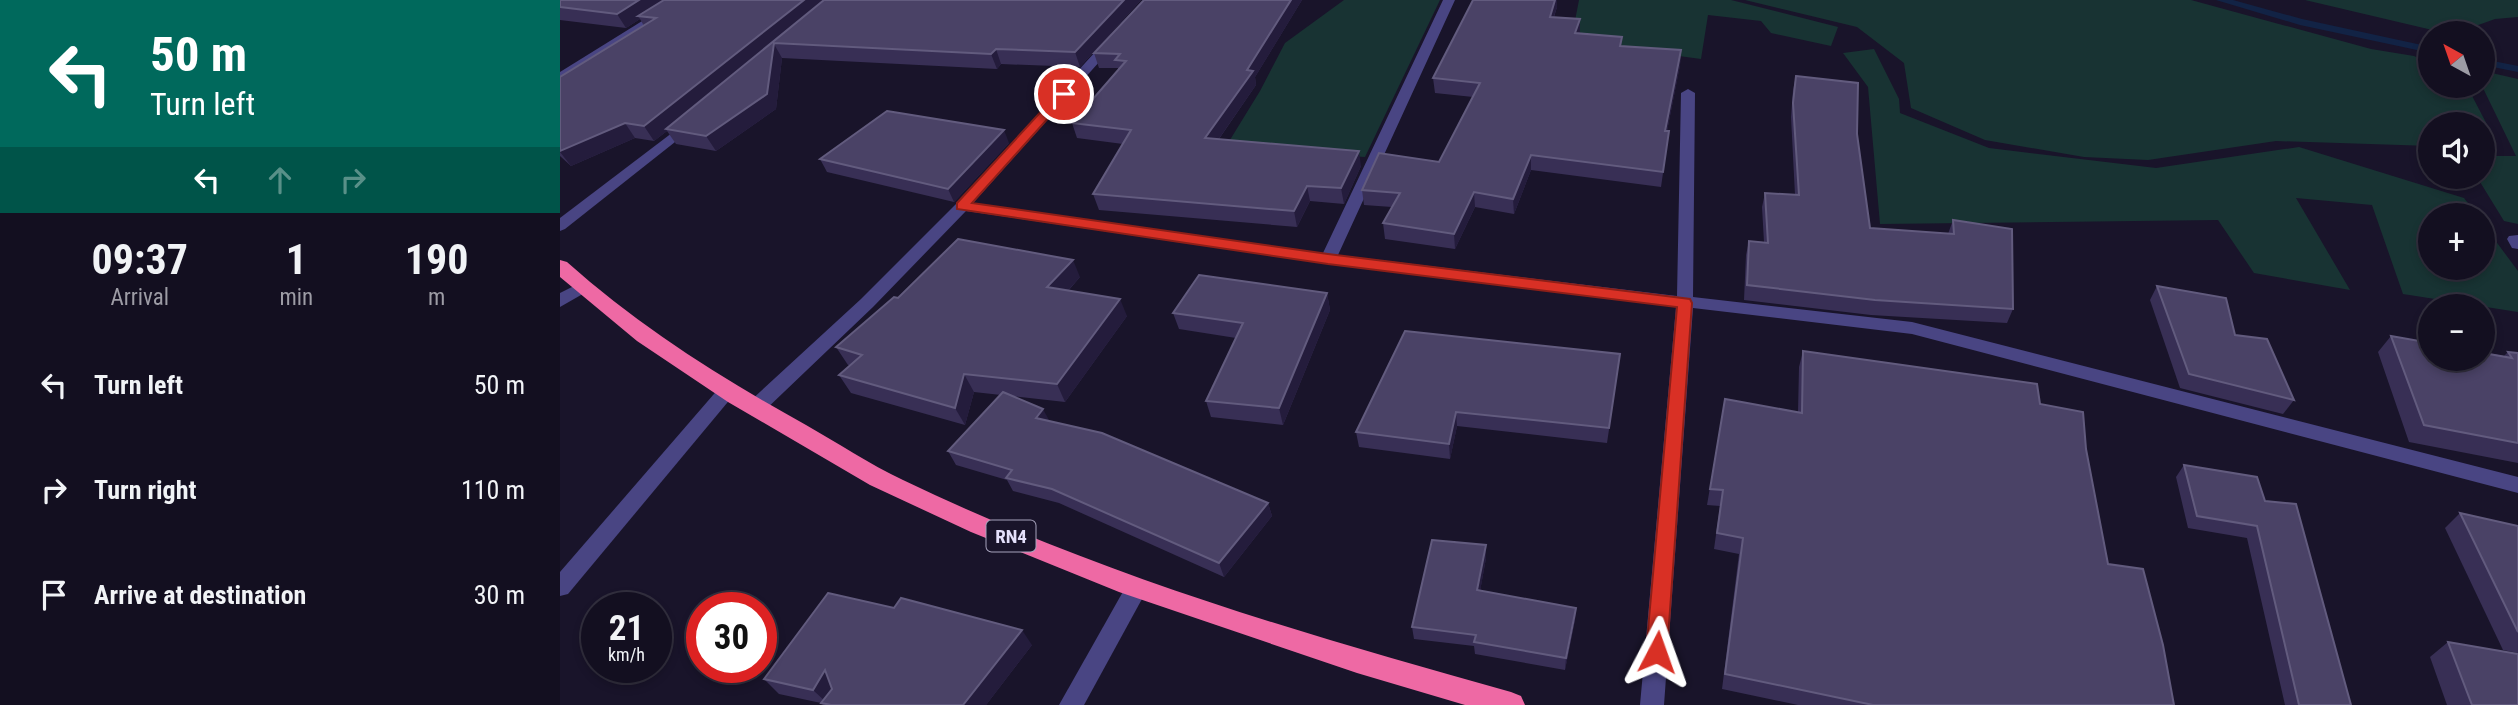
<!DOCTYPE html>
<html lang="en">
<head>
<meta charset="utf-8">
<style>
  :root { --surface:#130f20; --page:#1c1829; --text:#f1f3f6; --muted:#9d9ca5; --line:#322f3e }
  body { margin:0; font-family:"Roboto Condensed",sans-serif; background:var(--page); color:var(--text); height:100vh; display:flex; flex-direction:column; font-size:26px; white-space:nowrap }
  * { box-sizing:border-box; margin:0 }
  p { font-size:23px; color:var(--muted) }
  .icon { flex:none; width:38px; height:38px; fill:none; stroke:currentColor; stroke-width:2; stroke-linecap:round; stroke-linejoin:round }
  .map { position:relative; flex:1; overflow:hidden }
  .sheet { display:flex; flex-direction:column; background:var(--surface); width:560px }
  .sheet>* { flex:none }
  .guide { background:#00695c; color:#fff; overflow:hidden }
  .needle { width:46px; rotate:320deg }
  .controls { position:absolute; left:1858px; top:21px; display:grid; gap:14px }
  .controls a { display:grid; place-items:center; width:77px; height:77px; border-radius:50%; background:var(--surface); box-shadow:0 4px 10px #0003,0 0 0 2px var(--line); font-size:35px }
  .speed { position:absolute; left:21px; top:592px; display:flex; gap:14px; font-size:35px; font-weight:700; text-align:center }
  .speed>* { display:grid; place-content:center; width:91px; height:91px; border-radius:50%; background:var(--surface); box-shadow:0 4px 10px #0003,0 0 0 2px var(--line); line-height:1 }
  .speed small { font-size:18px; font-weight:400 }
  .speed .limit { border:10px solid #d22; background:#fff; color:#111 }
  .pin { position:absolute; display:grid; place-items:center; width:60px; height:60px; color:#fff; margin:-30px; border:4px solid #fff; border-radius:50%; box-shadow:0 2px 7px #0007 }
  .me { position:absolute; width:77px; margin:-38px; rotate:4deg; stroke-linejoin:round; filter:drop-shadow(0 0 5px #0008) }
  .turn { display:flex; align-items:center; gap:24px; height:147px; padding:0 35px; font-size:32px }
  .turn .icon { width:91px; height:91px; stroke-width:2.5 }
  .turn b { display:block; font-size:49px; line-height:60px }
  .lanes { display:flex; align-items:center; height:66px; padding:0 35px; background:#0003; justify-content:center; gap:35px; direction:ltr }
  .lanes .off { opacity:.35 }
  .eta { display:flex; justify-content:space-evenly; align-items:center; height:119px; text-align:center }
  .eta b { font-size:42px; font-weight:700; line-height:49px }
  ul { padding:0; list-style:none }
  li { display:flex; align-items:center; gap:21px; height:105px; padding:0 35px }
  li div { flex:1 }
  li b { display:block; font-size:26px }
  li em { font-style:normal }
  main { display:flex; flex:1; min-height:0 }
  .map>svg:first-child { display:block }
  .green { fill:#183333 }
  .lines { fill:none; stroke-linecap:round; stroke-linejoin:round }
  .stream { fill:#122345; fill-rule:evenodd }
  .minor { fill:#494583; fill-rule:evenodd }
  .highway { fill:#ee69a4; fill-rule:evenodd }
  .wall { fill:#382f55 }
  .shaded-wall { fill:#241c3c }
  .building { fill:#4a4266; stroke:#625b7e; stroke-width:2 }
  .route { fill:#d93025; stroke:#8d1f18; stroke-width:2 }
  .labels { text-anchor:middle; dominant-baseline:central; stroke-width:7; stroke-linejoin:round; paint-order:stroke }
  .shield { fill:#19142a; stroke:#a7a3bc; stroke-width:2 }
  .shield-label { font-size:19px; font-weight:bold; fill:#e4e0fb }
</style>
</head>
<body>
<main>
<section class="sheet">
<div class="guide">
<div class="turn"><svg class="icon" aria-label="left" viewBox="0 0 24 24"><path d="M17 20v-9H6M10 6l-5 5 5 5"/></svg><div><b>50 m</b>Turn left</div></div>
<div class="lanes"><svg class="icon" aria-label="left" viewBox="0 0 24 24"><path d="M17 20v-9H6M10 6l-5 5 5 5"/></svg><svg class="icon off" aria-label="ahead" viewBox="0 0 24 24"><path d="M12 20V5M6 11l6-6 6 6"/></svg><svg class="icon off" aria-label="right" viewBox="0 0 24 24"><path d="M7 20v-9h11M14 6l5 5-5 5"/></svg></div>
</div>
<div class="eta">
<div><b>09:37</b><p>Arrival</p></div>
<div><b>1</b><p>min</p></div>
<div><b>190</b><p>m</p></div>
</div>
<ul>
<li><svg class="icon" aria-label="left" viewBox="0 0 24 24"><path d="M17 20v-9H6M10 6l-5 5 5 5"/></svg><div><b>Turn left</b></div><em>50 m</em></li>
<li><svg class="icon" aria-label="right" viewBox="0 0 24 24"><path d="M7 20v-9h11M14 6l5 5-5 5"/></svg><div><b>Turn right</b></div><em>110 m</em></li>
<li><svg class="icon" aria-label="arrive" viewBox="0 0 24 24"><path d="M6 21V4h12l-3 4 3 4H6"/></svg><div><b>Arrive at destination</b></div><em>30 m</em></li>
</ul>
</section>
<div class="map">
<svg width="1958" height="705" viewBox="0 0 1958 705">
  <rect width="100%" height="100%" fill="#19142a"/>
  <!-- green -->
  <g class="green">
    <polygon points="784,0 880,0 805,157 665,148 700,91 725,43"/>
    <polygon points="1019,0 1171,0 1278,27 1271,46 1211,33 1201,21 1148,15 1141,59 1031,44 1014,26"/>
    <polygon points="1185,0 1631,0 1811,49 1854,56 1871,64 1871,86 1903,86 1910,92 1933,136 1923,143 1923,124 1871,124 1871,146 1716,141 1588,160 1524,157 1425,140 1351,108 1344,63 1297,27"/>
    <polygon points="1745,0 1958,0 1958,17 1935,19 1896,33 1885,33"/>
    <polygon points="1314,49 1339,99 1340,113 1429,148 1596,168 1739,147 1904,198 1917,215 1871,215 1871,268 1923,268 1923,224 1958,271 1958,312 1843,294 1812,205 1736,198 1790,290 1694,273 1658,220 1320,224 1308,87 1283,53"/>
    <polygon points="1923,71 1958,79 1958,224 1944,221 1917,177 1923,177 1923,156 1956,156 1922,86"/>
  </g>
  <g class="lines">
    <!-- stream -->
    <g class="stream">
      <polygon points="1656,0 1673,0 1742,19 1871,47 1871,53 1740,25"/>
      <polygon points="1923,59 1958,66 1958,72 1923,65"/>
    </g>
    <!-- minor -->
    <g class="minor">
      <polygon points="116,0 130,0 0,82 0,72"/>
      <polygon points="883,0 895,0 778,255 1117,296 1121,93 1128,89 1135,93 1133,297 1352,322 1958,477 1958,493 1352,334 1133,308 1104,705 1080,705 1116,307 768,264 406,211 313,307 202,413 188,413 186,408 188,403 301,299 397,203 547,39 551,38 557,42 413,203 763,253"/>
      <polygon points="129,120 136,124 134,127 5,229 0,231 0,218"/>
      <polygon points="1958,235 1958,249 1952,248 1947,239 1949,236"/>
      <polygon points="22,282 30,287 28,291 0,307 0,293"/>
      <polygon points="166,385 172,387 175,392 172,397 8,594 0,596 0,572 160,387"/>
      <polygon points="577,579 585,581 588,588 524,705 499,705 569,581"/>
    </g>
    <!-- highway -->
    <path class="highway" d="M0,260l7,2c73,65 154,116 239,163 32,18 63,39 97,55 193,93 402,155 608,212l10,4 4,9h-60l-108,-32 -238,-81 -148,-60 -101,-47 -142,-83 -91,-61 -77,-64z"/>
  </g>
  <!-- wall -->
  <g class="wall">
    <polygon points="0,0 581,0 520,67 441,64 437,69 222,58 216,109 156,151 116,144 107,131 94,141 75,138 11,166 0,156 0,77 84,26 80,19 66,28 0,20"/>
    <polygon points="584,0 742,0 695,77 696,85 659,139 801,166 784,204 750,201 737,227 539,210 533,194 563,144 517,138 512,123 558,70 558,68 539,68 534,53"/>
    <polygon points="997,7 994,17 1020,33 1062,37 1061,46 1121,50 1120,65 1107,131 1109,131 1101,187 971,170 954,214 915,207 895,249 825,239 823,223 832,207 804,205 802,190 879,162 913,97 875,93 873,78"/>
    <polygon points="1236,76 1297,134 1310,228 1388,234 1393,220 1453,309 1447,323 1311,315 1184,300 1186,255 1189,241 1204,242 1202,207 1205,193 1235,195 1231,117 1233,90"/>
    <polygon points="449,143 394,202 267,172 260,159"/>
    <polygon points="520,277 508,291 567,316 505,402 452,396 489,421 708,503 712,516 664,577 499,503 453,491 447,480 396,465 388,451 441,395 414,392 405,425 291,393 279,375 290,365 288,365 276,347 338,298"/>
    <polygon points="1597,286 1675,335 1734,400 1723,414 1620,388 1590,300"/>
    <polygon points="767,293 770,310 723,425 651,417 646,401 676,338 619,329 613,313"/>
    <polygon points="1831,336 1944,356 1948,352 1958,353 1958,463 1849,442 1818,352"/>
    <polygon points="1243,351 1480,404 1526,449 1548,564 1614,705 1238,705 1162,689 1179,554 1154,549 1160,506 1147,505 1165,399 1238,413 1239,367"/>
    <polygon points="1058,369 1047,443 897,426 890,459 799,447 796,432"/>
    <polygon points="1624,465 1705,501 1791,705 1725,705 1687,538 1628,528 1616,477"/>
    <polygon points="1900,513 1958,526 1958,653 1943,650 1885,528"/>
    <polygon points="926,558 920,591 1016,608 1015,620 1005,670 915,654 914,646 854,639 852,627"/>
    <polygon points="1888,642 1958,705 1887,705 1870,657"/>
    <polygon points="472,645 426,705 263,705 261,703 219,694 204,679"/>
  </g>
  <!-- shaded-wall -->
  <g class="shaded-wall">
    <polygon points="79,0 111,0 78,16 80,19 66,28 57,14"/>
    <polygon points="244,0 269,0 214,44 222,58 216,109 156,151 146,136 106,129 107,131 94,141 84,126"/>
    <polygon points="564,0 581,0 520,67 515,52"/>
    <polygon points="731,0 742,0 695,77 696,85 649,153 645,138"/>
    <polygon points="995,0 997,0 997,7 989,31 990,17"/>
    <polygon points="1020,19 1020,33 1014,47 1015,33"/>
    <polygon points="436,49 441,64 437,69 431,54"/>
    <polygon points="1121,50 1120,65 1104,146 1105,131"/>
    <polygon points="65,123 75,138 11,166 0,152 0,151"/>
    <polygon points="444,130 449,143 394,202 388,189"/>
    <polygon points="799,151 801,166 784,204 781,188"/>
    <polygon points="971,155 971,170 954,214 953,199"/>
    <polygon points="747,186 750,201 737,227 734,211"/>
    <polygon points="914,192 915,207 895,249 894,234"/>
    <polygon points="513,260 520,277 495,305 487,287"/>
    <polygon points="767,293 770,310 723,425 719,408"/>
    <polygon points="560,299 567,316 505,402 497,384"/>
    <polygon points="404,374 414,392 405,425 395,408"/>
    <polygon points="483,409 490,422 476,418"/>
    <polygon points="896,412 897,426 890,459 889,444"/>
    <polygon points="708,503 712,516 664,577 659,563"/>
    <polygon points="926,545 926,558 918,603 917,590"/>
    <polygon points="1016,608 1015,620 1005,670 1006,658"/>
    <polygon points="462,630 472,645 426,705 403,705"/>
    <polygon points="265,670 280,685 268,704 253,690"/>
  </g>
  <!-- building -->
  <g class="building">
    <polygon points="0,0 79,0 57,14 0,7"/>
    <polygon points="104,0 244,0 84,126 65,123 0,151 0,77 96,18 78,16"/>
    <polygon points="264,0 564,0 515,52 436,49 431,54 214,43 207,94 146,136 106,129"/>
    <polygon points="584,0 731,0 687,70 693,71 645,138 799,151 781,188 747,186 734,211 533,194 571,130 512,123 566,61 555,60 560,54 534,53"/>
    <polygon points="913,0 995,0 990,17 1020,19 1015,33 1062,37 1060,46 1121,50 1105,131 1109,131 1103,172 971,155 953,199 914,192 894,234 823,223 840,193 802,190 819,153 879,162 920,83 873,78"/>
    <polygon points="1236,76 1298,83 1297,134 1310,228 1394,234 1393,220 1452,229 1453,309 1315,300 1187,285 1189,241 1208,243 1205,193 1239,195 1233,103"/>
    <polygon points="327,111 444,130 388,189 260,159"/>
    <polygon points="398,239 513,260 487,287 560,299 497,384 404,374 395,408 279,375 302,355 276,347 334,297 338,298"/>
    <polygon points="639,275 767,293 719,408 646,401 683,323 613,313"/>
    <polygon points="1597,286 1666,298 1675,335 1707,339 1734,400 1629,374"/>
    <polygon points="845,331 1060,354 1049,428 896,412 889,444 796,432"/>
    <polygon points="1831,336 1871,343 1871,359 1923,359 1923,353 1952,358 1948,352 1958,353 1958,443 1864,425"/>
    <polygon points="1243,351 1477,384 1480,404 1523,412 1526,449 1548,564 1583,569 1603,645 1614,705 1313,705 1165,674 1183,538 1157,533 1163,490 1150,489 1165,399 1242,413"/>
    <polygon points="443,392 483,409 476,418 542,433 708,503 659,563 492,489 446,478 452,470 388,451"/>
    <polygon points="1624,465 1697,477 1705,501 1736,504 1791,705 1739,705 1697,526 1637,516"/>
    <polygon points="1900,513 1958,526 1958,632"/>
    <polygon points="872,540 926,545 917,590 1016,608 1006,658 914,642 916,635 852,627"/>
    <polygon points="268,593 334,608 341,598 462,630 403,705 271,705 261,703 272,689 265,670 253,690 204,679"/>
    <polygon points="1888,642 1958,654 1958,705 1912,705"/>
  </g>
  <!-- route -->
  <polygon class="route" points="504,90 508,91 508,96 412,203 768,254 1130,299 1132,303 1107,652 1104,658 1097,661 1089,658 1086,652 1117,307 768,264 397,209 397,203 500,91"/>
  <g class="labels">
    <!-- shield labels -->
    <rect class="shield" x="426.5" y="520.5" width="49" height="31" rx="5"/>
    <g class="shield-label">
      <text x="451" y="536">RN4</text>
    </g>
  </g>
</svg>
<div class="controls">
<a><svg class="needle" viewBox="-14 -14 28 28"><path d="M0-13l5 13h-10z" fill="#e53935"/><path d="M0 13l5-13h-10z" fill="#9d9ca5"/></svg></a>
<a><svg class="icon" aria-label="sound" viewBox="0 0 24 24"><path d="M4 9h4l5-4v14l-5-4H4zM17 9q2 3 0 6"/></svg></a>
<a>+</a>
<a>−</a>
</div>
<div class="speed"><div>21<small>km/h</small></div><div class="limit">30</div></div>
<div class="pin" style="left:504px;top:94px;background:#d93025"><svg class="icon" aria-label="arrive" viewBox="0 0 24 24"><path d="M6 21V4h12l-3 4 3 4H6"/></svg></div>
<svg class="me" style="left:1097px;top:652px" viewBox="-20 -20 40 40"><path d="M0-17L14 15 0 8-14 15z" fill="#d93025" stroke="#fff" stroke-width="4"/></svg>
</div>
</main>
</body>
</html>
